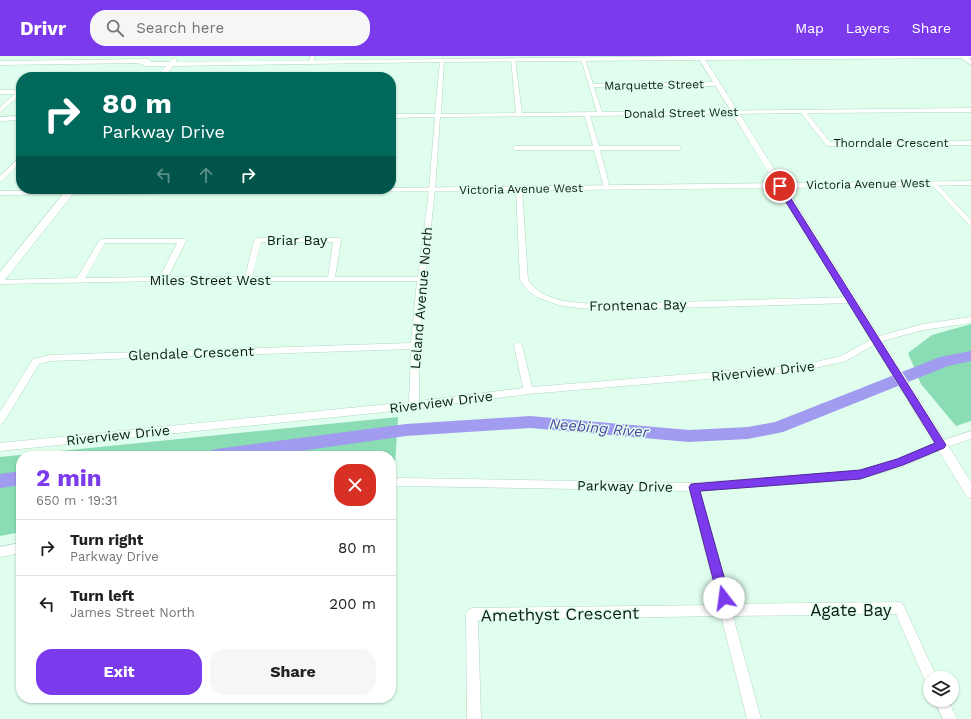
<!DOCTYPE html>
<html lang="en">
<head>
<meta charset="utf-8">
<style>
  :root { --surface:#fff; --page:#f6f6f6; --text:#222; --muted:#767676; --line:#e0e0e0; --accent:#7c3aed }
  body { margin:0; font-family:"Work Sans",sans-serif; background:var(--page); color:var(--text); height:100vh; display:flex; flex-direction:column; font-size:15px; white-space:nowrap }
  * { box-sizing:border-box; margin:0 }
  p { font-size:13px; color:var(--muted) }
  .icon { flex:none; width:22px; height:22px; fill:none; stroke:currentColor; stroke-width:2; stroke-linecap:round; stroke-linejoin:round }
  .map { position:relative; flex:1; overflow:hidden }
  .details { position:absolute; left:16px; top:395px; width:380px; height:252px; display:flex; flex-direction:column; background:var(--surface); border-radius:16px; box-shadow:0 1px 3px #0004 }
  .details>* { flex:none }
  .banner { position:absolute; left:16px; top:16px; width:380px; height:122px; border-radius:16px; box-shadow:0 1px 3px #0004; background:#00695c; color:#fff; overflow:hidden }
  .tools { position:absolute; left:923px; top:615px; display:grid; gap:8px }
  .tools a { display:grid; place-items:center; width:36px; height:36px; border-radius:50%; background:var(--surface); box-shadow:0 1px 3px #0004; font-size:20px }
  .pin { position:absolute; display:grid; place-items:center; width:34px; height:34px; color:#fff; margin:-17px; border:2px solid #fff; border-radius:50%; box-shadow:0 1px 4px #0007 }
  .me { position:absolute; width:44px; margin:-22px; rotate:345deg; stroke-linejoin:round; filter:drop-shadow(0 0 3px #0008) }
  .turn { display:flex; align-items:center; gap:14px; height:84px; padding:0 20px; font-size:18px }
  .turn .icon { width:52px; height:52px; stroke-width:2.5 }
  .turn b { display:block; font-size:28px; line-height:34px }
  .lanes { display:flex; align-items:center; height:38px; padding:0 20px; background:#0003; justify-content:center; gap:20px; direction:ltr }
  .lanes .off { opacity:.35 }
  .round { display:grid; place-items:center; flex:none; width:42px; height:42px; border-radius:16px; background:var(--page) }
  .headline { display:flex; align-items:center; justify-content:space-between; height:68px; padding:0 20px }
  h1 { font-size:24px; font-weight:700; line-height:30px; color:var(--accent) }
  .cta { display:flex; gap:8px; margin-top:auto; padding:8px 20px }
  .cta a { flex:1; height:46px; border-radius:16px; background:var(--accent); color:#fff; font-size:16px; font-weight:700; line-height:46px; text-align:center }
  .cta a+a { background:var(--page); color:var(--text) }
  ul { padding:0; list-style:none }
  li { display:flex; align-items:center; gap:12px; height:56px; padding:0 20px; border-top:1px solid var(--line) }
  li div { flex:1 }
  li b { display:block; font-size:15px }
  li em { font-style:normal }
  header { display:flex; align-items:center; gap:24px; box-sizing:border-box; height:56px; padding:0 20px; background:var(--accent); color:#fff }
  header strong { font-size:19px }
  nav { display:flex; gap:22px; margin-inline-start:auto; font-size:14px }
  .search { width:280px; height:36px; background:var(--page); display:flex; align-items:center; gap:10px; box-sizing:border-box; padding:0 14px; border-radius:16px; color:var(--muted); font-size:15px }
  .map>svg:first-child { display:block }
  .green { fill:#8adcb4 }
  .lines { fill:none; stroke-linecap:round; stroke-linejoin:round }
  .river { fill:#a19cef; fill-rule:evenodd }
  .minor-casing { stroke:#b2d7c3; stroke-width:1 }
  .tertiary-casing { stroke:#b2d7c3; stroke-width:1 }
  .secondary-casing { stroke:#b2d7c3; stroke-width:1 }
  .minor { fill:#fff; fill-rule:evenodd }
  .tertiary { fill:#fff; fill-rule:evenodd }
  .secondary { fill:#fff; fill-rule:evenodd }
  .route { fill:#7c3aed; stroke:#51269a }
  .labels { text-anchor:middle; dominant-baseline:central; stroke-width:3; stroke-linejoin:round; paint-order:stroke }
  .far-street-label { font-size:12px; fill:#0d1b14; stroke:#dffeed }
  .street-label { font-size:14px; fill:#0d1b14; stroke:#dffeed }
  .water-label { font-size:15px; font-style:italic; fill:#5141a1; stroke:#dffeed }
  .near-street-label { font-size:17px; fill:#0d1b14; stroke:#dffeed }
</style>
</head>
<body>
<header>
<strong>Drivr</strong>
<div class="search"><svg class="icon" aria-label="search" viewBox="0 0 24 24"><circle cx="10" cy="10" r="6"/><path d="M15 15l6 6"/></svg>Search here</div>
<nav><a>Map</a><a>Layers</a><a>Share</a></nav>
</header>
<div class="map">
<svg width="971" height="663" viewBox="0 0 971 663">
  <rect width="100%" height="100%" fill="#dffeed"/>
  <!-- green -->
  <g class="green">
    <polygon points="971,268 971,365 956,370 921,328 908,297 932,279"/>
    <polygon points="398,361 395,409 391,410 391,400 21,400 21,476 0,480 0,401"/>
  </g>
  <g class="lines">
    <!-- river -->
    <g class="river">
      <polygon points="971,295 971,305 948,310 783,376 748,383 689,386 530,372 406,380 265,400 208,400 210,395 216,393 406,368 530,360 689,374 748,371 775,366 940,301"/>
      <polygon points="21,415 21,429 0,432 0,418"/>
    </g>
    <defs>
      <g id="minor">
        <polygon points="311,0 315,0 313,5 311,6 309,5"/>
        <path d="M513,2l2,1 7,54 75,-1 -16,-53 2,-1 2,1 8,25 124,-2 3,2 -3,2 -123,1 8,25 369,-4v4l-164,1 23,29 141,-1v4l-143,1 -2,-1 -25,-32 -211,3 9,30h80l3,2 -3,2h-79l10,38 -3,2 -3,-2 -10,-38h-79l-3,-2 3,-2h78l-8,-30 -145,1 -5,73 -10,89 -6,67v55l104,-13 -9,-43 4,-3 4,3 10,42 270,-22 39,-9 35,-19 47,-13 48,-7v6l-48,7 -44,12 -33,19 -44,10 -274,23 -114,15 -414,42v-8l409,-41 2,-53 -361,12 -11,3 -36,59 -3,1v-12l33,-53 17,-4 361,-12 6,-62h-254l-163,3v-4l77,-2 22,-37 4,-2h82l1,2 -18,36h77l9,-37 4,-2h82l1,2 -6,37h83l11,-87 6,-73 -44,1v-4h44l5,-54 2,-1 2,1 -3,54 75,-1 -5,-54zM261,186h72l-5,35h-76zM105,187h72l-17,34 -75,1z"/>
        <polygon points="0,34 21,34 21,38 0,56 0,51 15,38 0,38"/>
        <polygon points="21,60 21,64 0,65 0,61"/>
        <polygon points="21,100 21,106 2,125 0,126 0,120"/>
        <polygon points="931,126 935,126 971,164 971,170 969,169 931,128"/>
        <path d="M519,131l3,2 6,91c16,24 51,23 78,24l246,-7 4,3 -4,3 -246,7 -28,-2 -20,-3 -21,-8 -10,-7 -7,-10 -4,-91z"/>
        <polygon points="971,375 971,383 944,392 904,410 860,423 700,435 730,548 899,546 903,548 937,622 930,622 930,628 926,627 896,558 733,560 761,663 747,663 721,560 478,564 481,663 467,663 466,558 468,554 472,552 719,549 690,435 403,430 391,431 391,423 403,422 694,427 860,415 898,404 938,386"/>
        <polygon points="21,487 21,497 0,501 0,491"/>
        <polygon points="934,644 948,644 957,663 943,663"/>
      </g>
      <g id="tertiary">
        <polygon points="697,0 703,0 783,127 971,125 971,129 786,132 971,426 971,442 967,441 778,132 0,139 0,135 391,133 391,132 775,127"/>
        <polygon points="958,0 965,0 971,4 971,9"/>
      </g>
      <g id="secondary">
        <polygon points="698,0 971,0 971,2 442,6 173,10 165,21 157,21 166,10 146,10 138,7 0,9 0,5 148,3 150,4 151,6 169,6 174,2 177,4 176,6"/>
        <polygon points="67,133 77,133 4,225 0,227 0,216"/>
      </g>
    </defs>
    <!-- minor casing -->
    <use href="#minor" class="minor-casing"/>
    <!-- tertiary casing -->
    <use href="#tertiary" class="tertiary-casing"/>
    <!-- secondary casing -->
    <use href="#secondary" class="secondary-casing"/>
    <!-- minor -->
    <use href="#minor" class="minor"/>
    <!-- tertiary -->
    <use href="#tertiary" class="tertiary"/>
    <!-- secondary -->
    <use href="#secondary" class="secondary"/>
  </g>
  <!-- route -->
  <polygon class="route" points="777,128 783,130 946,389 944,392 903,409 860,423 700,435 730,542 728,546 724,548 720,546 718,542 689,431 691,428 860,414 897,403 935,387 776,130"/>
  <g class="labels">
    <!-- far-street labels -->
    <g class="far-street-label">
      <text transform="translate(654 29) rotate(-1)">Marquette Street</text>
      <text transform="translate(681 57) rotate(-1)">Donald Street West</text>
      <text x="891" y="87">Thorndale Crescent</text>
      <text transform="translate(868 128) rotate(-1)">Victoria Avenue West</text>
      <text transform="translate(521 133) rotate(-1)">Victoria Avenue West</text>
    </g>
    <!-- street labels -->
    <g class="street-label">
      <text x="297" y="184">Briar Bay</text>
      <text x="210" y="224">Miles Street West</text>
      <text transform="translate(421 242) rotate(-85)">Leland Avenue North</text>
      <text transform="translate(638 249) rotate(-1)">Frontenac Bay</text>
      <text transform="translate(191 297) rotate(-2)">Glendale Crescent</text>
      <text transform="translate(763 315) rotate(-6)">Riverview Drive</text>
      <text transform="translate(441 346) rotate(-7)">Riverview Drive</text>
      <text transform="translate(118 379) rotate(-6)">Riverview Drive</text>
      <text transform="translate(625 430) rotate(1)">Parkway Drive</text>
    </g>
    <!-- water labels -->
    <g class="water-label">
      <text transform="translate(599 372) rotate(5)">Neebing River</text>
    </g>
    <!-- near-street labels -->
    <g class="near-street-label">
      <text x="851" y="554">Agate Bay</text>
      <text transform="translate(560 558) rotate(-1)">Amethyst Crescent</text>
    </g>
  </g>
</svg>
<div class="tools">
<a><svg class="icon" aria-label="layers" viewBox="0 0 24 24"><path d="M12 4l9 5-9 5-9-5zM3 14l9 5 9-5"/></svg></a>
</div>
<div class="pin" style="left:780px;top:130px;background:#d93025"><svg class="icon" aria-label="arrive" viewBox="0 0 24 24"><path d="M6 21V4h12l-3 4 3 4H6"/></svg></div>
<svg class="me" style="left:724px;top:542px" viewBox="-20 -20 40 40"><circle r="19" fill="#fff"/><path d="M0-13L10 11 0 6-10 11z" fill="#7c3aed"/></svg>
<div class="banner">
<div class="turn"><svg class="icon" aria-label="right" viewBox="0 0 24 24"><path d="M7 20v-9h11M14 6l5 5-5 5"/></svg><div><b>80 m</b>Parkway Drive</div></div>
<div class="lanes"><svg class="icon off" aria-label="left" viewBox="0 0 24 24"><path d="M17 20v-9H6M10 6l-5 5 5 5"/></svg><svg class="icon off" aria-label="ahead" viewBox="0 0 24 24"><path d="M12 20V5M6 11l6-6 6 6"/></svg><svg class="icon" aria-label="right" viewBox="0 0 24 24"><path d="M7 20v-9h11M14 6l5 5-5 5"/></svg></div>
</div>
<section class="details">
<div class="headline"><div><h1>2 min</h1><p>650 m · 19:31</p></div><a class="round" style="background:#d93025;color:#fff"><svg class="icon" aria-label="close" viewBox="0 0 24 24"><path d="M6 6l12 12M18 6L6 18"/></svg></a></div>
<ul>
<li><svg class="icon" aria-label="right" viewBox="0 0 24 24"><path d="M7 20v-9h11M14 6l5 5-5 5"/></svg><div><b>Turn right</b><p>Parkway Drive</p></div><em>80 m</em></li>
<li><svg class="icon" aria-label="left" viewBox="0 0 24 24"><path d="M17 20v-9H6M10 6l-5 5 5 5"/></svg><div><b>Turn left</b><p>James Street North</p></div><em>200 m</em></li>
</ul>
<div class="cta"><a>Exit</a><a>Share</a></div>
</section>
</div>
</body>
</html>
